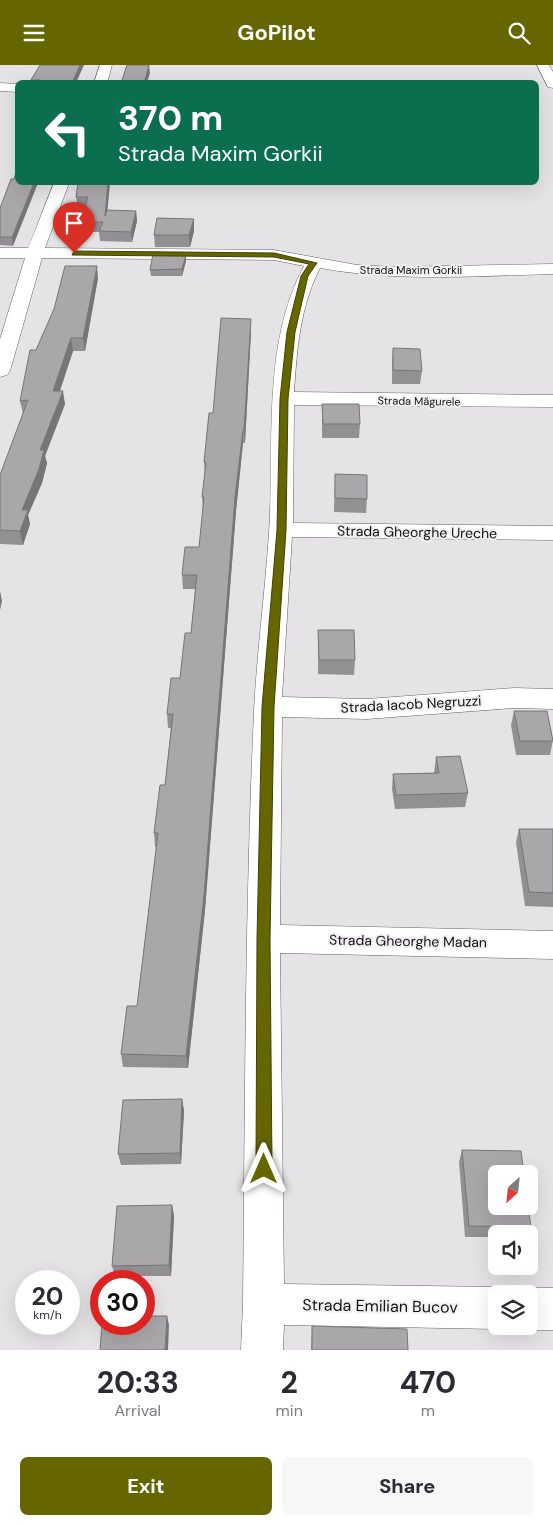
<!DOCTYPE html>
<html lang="en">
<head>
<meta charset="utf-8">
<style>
  :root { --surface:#fff; --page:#f7f7f7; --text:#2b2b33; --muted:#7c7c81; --accent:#656600 }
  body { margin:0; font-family:"DM Sans",sans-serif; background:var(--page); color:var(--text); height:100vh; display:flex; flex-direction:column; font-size:19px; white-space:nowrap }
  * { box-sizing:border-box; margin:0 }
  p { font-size:16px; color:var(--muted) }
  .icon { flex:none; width:28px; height:28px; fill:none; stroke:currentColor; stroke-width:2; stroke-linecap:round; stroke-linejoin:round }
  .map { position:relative; height:1285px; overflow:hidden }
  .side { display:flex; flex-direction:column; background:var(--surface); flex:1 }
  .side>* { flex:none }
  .hud { position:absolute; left:15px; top:15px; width:524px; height:105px; border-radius:8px; box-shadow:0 5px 20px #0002; background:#0b6e4f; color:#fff; overflow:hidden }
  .needle { width:32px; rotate:207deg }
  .tools { position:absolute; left:488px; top:1100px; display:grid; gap:10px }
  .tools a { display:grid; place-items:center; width:50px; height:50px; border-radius:8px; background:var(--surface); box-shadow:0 5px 20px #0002; font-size:25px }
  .speed { position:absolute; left:15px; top:1205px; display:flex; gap:10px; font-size:25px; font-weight:700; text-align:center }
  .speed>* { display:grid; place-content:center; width:65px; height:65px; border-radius:50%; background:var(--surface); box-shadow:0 5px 20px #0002; line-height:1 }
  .speed small { font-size:12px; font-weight:400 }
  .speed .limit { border:8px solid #d22; background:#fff; color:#111 }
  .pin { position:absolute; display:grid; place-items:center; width:42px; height:42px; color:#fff; margin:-51px -21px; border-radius:50% 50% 50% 0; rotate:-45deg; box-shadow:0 0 5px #0007 }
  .pin .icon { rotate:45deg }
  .me { position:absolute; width:55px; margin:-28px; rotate:0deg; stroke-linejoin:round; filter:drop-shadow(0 0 4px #0008) }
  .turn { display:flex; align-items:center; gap:18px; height:105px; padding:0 20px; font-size:22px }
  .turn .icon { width:65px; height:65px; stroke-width:2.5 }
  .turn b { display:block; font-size:35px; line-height:42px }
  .eta { display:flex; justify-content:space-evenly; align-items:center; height:85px; text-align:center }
  .eta b { font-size:30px; font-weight:700; line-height:35px }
  .button { display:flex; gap:10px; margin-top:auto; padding:10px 20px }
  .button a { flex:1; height:58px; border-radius:8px; background:var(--accent); color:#fff; font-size:20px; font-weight:700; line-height:58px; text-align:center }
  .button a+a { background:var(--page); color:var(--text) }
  header { display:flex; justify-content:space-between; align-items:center; height:65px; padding:0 20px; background:var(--accent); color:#fff; font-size:22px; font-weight:700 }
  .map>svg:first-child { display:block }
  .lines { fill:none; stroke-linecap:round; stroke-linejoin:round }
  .minor-casing { stroke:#625f62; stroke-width:1 }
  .minor { fill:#fff; fill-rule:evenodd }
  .wall { fill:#929093 }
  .shaded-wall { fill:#777578 }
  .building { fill:#aaa7ab; stroke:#777578 }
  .route { fill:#656600; stroke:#424200 }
  .labels { text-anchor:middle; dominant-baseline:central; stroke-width:4; stroke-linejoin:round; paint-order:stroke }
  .far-street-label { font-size:11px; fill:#121112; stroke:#f3f0f4 }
  .street-label { font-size:14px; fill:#121112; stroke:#f3f0f4 }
  .near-street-label { font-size:16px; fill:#121112; stroke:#f3f0f4 }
</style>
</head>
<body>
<header><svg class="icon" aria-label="menu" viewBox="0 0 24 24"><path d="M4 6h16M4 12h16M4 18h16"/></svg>GoPilot<svg class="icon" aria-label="search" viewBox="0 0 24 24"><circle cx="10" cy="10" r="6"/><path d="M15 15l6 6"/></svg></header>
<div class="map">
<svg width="553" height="1285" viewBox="0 0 553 1285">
  <rect width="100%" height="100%" fill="#e6e3e7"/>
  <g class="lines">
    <defs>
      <g id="minor">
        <polygon points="100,0 112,0 107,18 94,18"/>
        <polygon points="537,0 549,0 553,7 553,23 548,22"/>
        <polygon points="0,18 18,19 18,27 0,26"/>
        <path d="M54,118h15l-24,65 229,2 83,15 37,2 159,-3v10c-78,2 -156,8 -233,-6 -20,39 -23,81 -26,124l259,3v12l-259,-2 -1,118 260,3v14l-261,-3 -10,160 85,2 147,-11 39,1v20l-39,-1 -147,11 -85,-2 -2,208 273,6v28l-273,-6 4,331 212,3 15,7h-15v32h6l-6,3 -212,-4 -1,25h-42l2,-46c2,-198 2,-395 11,-593 3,-59 11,-118 15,-178 6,-87 -8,-187 35,-267l-30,-6 -232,-2 -32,113 -3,4 -7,2v-38l25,-81h-25v-10h28z"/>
        <polygon points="529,1223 553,1223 553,1265 529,1265 521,1261 529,1261 529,1229 516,1229"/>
      </g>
    </defs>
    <!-- minor casing -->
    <use href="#minor" class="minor-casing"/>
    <!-- minor -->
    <use href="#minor" class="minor"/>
  </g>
  <!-- wall -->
  <g class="wall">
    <polygon points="40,0 76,18 31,18 31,15"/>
    <polygon points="14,114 13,181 0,180 0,143"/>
    <polygon points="78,118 108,145 136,146 137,156 132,177 100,176 99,167 82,167 80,157 85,142 78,142 76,132"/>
    <polygon points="194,154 194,166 190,182 155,182 154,170"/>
    <polygon points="186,190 186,196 182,211 151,211 150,205"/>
    <polygon points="98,213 85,286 73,286 60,326 65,339 45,391 47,398 42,418 28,450 30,459 23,480 0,479 0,410 23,349 20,336 36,285 54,244"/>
    <polygon points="251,267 245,378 243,378 236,446 205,845 188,1003 123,1002 121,989 137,941 157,782 155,782 154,768 165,720 171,663 168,663 167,649 180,613 191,568 195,524 183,524 182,510 199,482 203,443 202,432 205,410 204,397 213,348"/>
    <polygon points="393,283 422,306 420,319 392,319 392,296"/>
    <polygon points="322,339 360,359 359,373 322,373"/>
    <polygon points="335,409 367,434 366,448 334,447"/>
    <polygon points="318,565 355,595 354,610 318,609"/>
    <polygon points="514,646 553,675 550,690 516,690 511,660"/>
    <polygon points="436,692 468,728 465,742 395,744 392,724 393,709 434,708"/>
    <polygon points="519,764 553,764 553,842 525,841 516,777"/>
    <polygon points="182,1034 184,1046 181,1099 121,1100 118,1089"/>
    <polygon points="462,1085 531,1162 528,1169 496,1169 496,1172 465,1172 459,1097"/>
    <polygon points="172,1140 174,1151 171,1211 115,1211 112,1201"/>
    <polygon points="312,1261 408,1285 311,1285"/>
  </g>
  <!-- shaded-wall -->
  <g class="shaded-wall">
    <polygon points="80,0 84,0 76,18 72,18"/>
    <polygon points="149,0 150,8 147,18 144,18"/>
    <polygon points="34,118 38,118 13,181 12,172"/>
    <polygon points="108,118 110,118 106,161 105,151"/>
    <polygon points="136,146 137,156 132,177 131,167"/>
    <polygon points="194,154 194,166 190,182 189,170"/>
    <polygon points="186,190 186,196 182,211 182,204"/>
    <polygon points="97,201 98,213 85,286 83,273"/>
    <polygon points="251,254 251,267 245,378 244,365"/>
    <polygon points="71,273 73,286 55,340 53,326"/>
    <polygon points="63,326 65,339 45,391 47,398 42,418 28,450 30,459 23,480 20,466 22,445 40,385"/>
    <polygon points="243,365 243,378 236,446 205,845 188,1003 186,991 235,432"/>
    <polygon points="0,526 2,536 0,545"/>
    <polygon points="182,1034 184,1046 181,1099 180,1088"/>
    <polygon points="172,1140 174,1151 171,1211 169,1200"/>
    <polygon points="167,1251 169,1260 168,1285 165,1285"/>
  </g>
  <!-- building -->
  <g class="building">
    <polygon points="40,0 80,0 72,18 40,18 41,15 31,15"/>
    <polygon points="127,0 149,0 144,18 121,18"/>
    <polygon points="18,101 18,118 34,118 12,172 0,172 0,143 11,114 14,114"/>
    <polygon points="78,118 108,118 105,151 107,145 136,146 131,167 99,166 103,157 80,157 88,132 76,132"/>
    <polygon points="157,153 194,154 189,170 154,170"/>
    <polygon points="153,189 186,190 182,204 150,205"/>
    <polygon points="65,201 97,201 83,273 71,273 53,326 63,326 40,385 44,385 39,404 22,445 28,445 20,466 0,465 0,410 28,335 20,336 30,285 36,285 54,244"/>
    <polygon points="221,253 251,254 244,365 243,365 235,432 204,831 186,991 121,989 127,941 137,941 158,768 154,768 160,720 165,720 173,649 167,649 171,613 180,613 185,568 191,568 197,510 182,510 185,482 199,482 204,432 202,432 206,397 204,397 209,348 213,348"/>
    <polygon points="393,283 420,284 422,306 393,305"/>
    <polygon points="322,339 359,339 360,359 323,359"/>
    <polygon points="335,409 367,410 367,434 335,433"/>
    <polygon points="318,565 354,565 355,595 319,595"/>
    <polygon points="514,646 547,646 553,676 520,676"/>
    <polygon points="460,691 468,728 396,730 393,709 439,708 436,692"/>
    <polygon points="519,764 553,764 553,828 529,827"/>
    <polygon points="182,1034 180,1088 118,1089 123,1035"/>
    <polygon points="462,1085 521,1086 524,1109 496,1109 496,1141 528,1141 531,1162 469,1161"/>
    <polygon points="172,1140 169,1200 112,1201 117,1141"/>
    <polygon points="144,1251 167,1251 165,1285 100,1285 102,1259 144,1259"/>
    <polygon points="312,1261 407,1264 408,1285 312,1285"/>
  </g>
  <!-- route -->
  <polygon class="route" points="74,186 274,188 317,198 308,211 295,267 288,334 286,465 274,642 270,874 272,1104 269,1110 264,1112 258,1110 256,1104 257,874 262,642 277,465 280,334 287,267 301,211 309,199 274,192 72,190"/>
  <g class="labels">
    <!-- far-street labels -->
    <g class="far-street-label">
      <text x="411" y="205">Strada Maxim Gorkii</text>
      <text transform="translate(419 336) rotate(1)">Strada Măgurele</text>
    </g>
    <!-- street labels -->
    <g class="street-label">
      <text transform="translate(417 467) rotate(1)">Strada Gheorghe Ureche</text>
      <text transform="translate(411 639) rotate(-3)">Strada Iacob Negruzzi</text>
      <text transform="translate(408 876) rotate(1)">Strada Gheorghe Madan</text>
    </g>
    <!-- near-street labels -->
    <g class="near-street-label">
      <text transform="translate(380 1241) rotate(1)">Strada Emilian Bucov</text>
    </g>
  </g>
</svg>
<div class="tools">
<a><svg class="needle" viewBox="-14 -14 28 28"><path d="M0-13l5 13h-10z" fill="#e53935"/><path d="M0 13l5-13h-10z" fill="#7c7c81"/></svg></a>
<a><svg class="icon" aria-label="sound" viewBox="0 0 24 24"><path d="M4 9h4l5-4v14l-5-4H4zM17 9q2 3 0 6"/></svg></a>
<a><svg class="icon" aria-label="layers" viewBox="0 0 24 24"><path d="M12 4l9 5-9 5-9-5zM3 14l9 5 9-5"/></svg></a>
</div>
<div class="speed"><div>20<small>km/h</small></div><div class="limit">30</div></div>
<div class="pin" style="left:74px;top:188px;background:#d93025"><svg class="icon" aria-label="arrive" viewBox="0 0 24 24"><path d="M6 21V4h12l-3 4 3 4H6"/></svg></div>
<svg class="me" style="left:264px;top:1104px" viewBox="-20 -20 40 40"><path d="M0-17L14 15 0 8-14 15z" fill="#656600" stroke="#fff" stroke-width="4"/></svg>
<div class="hud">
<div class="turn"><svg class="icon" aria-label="left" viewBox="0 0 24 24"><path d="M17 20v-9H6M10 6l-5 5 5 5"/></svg><div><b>370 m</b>Strada Maxim Gorkii</div></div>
</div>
</div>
<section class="side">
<div class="eta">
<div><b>20:33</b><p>Arrival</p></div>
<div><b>2</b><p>min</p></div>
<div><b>470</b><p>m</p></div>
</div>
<div class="button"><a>Exit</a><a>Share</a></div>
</section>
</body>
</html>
